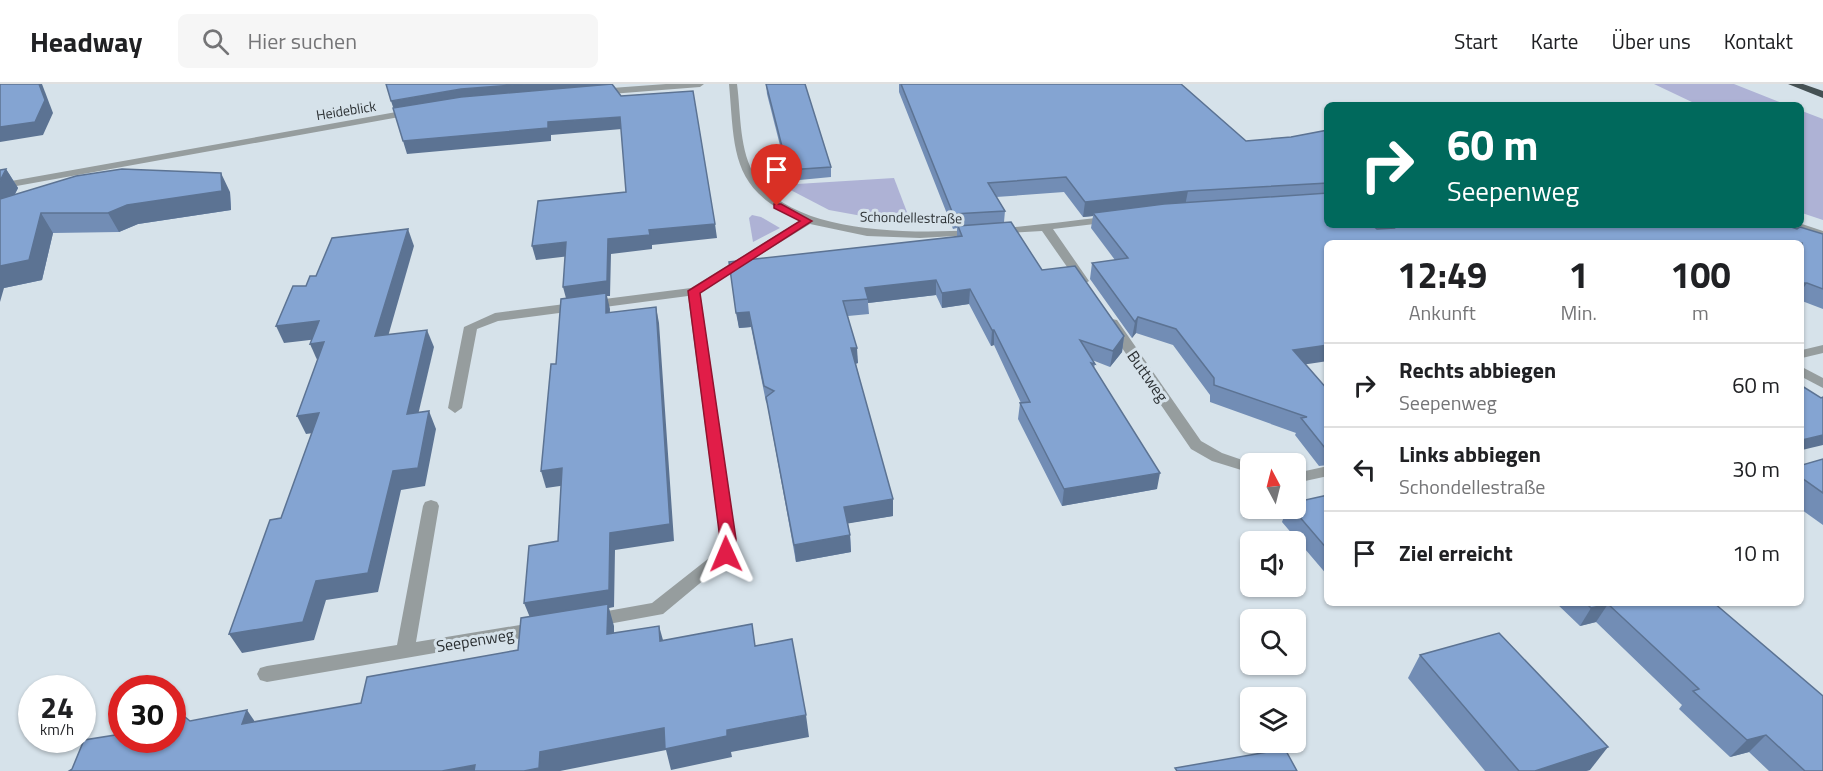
<!DOCTYPE html>
<html lang="de">
<head>
<meta charset="utf-8">
<style>
  :root { --surface:#fff; --page:#f6f6f6; --text:#202124; --muted:#757577; --line:#e0e0e0 }
  body { margin:0; font-family:"Titillium Web",sans-serif; background:var(--page); color:var(--text); height:100vh; display:flex; flex-direction:column; font-size:22px; white-space:nowrap }
  * { box-sizing:border-box; margin:0 }
  p { font-size:20px; color:var(--muted) }
  .icon { flex:none; width:33px; height:33px; fill:none; stroke:currentColor; stroke-width:2; stroke-linecap:round; stroke-linejoin:round }
  .map { position:relative; flex:1; overflow:hidden }
  .panel { position:absolute; left:1324px; top:156px; width:480px; height:366px; display:flex; flex-direction:column; background:var(--surface); border-radius:9px; box-shadow:0 2px 4px #0004 }
  .panel>* { flex:none }
  .top-card { position:absolute; left:1324px; top:18px; width:480px; height:126px; border-radius:9px; box-shadow:0 2px 4px #0004; background:#00695c; color:#fff; overflow:hidden }
  .needle { width:39px; rotate:353deg }
  .tools { position:absolute; left:1240px; top:369px; display:grid; gap:12px }
  .tools a { display:grid; place-items:center; width:66px; height:66px; border-radius:9px; background:var(--surface); box-shadow:0 2px 4px #0004; font-size:30px }
  .speed { position:absolute; left:18px; top:591px; display:flex; gap:12px; font-size:30px; font-weight:700; text-align:center }
  .speed>* { display:grid; place-content:center; width:78px; height:78px; border-radius:50%; background:var(--surface); box-shadow:0 2px 4px #0004; line-height:1 }
  .speed small { font-size:15px; font-weight:400 }
  .speed .limit { border:9px solid #d22; background:#fff; color:#111 }
  .pin { position:absolute; display:grid; place-items:center; width:51px; height:51px; color:#fff; margin:-62px -26px; border-radius:50% 50% 50% 0; rotate:-45deg; box-shadow:0 0 6px #0007 }
  .pin .icon { rotate:45deg }
  .me { position:absolute; width:66px; margin:-33px; rotate:359deg; stroke-linejoin:round; filter:drop-shadow(0 0 4px #0008) }
  .turn { display:flex; align-items:center; gap:21px; height:126px; padding:0 24px; font-size:27px }
  .turn .icon { width:78px; height:78px; stroke-width:2.5 }
  .turn b { display:block; font-size:42px; line-height:51px }
  .eta { display:flex; justify-content:space-evenly; align-items:center; height:102px; text-align:center }
  .eta b { font-size:36px; font-weight:700; line-height:42px }
  ul { padding:0; list-style:none }
  li { display:flex; align-items:center; gap:18px; height:84px; padding:0 24px; border-top:2px solid var(--line) }
  li div { flex:1 }
  li b { display:block; font-size:22px }
  li em { font-style:normal }
  header { display:flex; align-items:center; gap:36px; box-sizing:border-box; height:84px; padding:0 30px; background:var(--surface); border-bottom:2px solid var(--line) }
  header strong { font-size:28px }
  nav { display:flex; gap:33px; margin-inline-start:auto; font-size:21px }
  .search { width:420px; height:54px; background:var(--page); display:flex; align-items:center; gap:15px; box-sizing:border-box; padding:0 21px; border-radius:9px; color:var(--muted); font-size:22px }
  .map>svg:first-child { display:block }
  .green { fill:#aeb2d5 }
  .lines { fill:none; stroke-linecap:round; stroke-linejoin:round }
  .minor { fill:#969d9e; fill-rule:evenodd }
  .highway { fill:#455154; fill-rule:evenodd }
  .wall { fill:#728db5 }
  .shaded-wall { fill:#5c7393 }
  .building { fill:#84a4d2; stroke:#5c7393; stroke-width:1.5 }
  .route { fill:#e11d48; stroke:#92132f; stroke-width:1.5 }
  .labels { text-anchor:middle; dominant-baseline:central; stroke-width:6; stroke-linejoin:round; paint-order:stroke }
  .far-street-label { font-size:14px; fill:#2c3134; stroke:#d6e2ea }
  .street-label { font-size:16px; fill:#2c3134; stroke:#d6e2ea }
</style>
</head>
<body>
<header>
<strong>Headway</strong>
<div class="search"><svg class="icon" aria-label="search" viewBox="0 0 24 24"><circle cx="10" cy="10" r="6"/><path d="M15 15l6 6"/></svg>Hier suchen</div>
<nav><a>Start</a><a>Karte</a><a>Über uns</a><a>Kontakt</a></nav>
</header>
<div class="map">
<svg width="1823" height="687" viewBox="0 0 1823 687">
  <rect width="100%" height="100%" fill="#d6e2ea"/>
  <!-- green -->
  <g class="green">
    <polygon points="1654,0 1734,0 1787,21 1692,21 1694,19"/>
    <polygon points="1802,27 1823,35 1823,136 1802,129"/>
    <polygon points="894,94 910,136 884,136 829,126 781,101"/>
    <polygon points="752,131 761,133 780,144 753,158 749,134"/>
  </g>
  <g class="lines">
    <!-- minor -->
    <g class="minor">
      <polygon points="666,0 704,0 700,3 598,11 593,8 598,5"/>
      <path d="M729,0h8c4,30 2,68 19,93 55,83 270,49 355,39l6,3 -6,3 -58,7 36,52 -6,4 -4,-1 -37,-53 -122,7 -53,-2 -57,-12 -110,68 36,247 -1,15 -72,60 -71,13 -7,-2 -2,-5 2,-5 67,-12 66,-52 2,-12 -32,-243 -190,25 -21,8 -15,79 -7,5 -7,-5 16,-81 31,-14 196,-25 110,-68c-71,-30 -66,-69 -72,-136z"/>
      <polygon points="413,25 418,28 416,30 0,105 0,99"/>
      <polygon points="1802,140 1823,147 1823,154 1788,141"/>
      <polygon points="1112,235 1117,236 1201,357 1222,369 1254,380 1251,380 1251,389 1212,377 1191,365 1105,239"/>
      <polygon points="1823,261 1823,269 1802,274 1802,266"/>
      <polygon points="1802,283 1823,294 1823,304 1802,293"/>
      <polygon points="1328,382 1328,392 1296,399 1296,389"/>
      <polygon points="431,416 437,418 439,422 416,558 538,538 545,540 547,545 545,550 267,598 260,596 257,590 260,584 267,582 397,561 423,422 425,418"/>
    </g>
    <!-- highway -->
    <polygon class="highway" points="1788,0 1803,0 1823,7 1823,14"/>
  </g>
  <!-- wall -->
  <g class="wall">
    <polygon points="766,0 831,83 831,93 789,97 767,10"/>
    <polygon points="899,0 1181,0 1246,57 1291,53 1328,46 1328,141 1785,141 1797,145 1823,150 1823,225 1802,217 1802,159 1328,159 1305,280 1328,306 1328,381 1319,382 1295,351 1296,349 1210,318 1210,311 1173,261 1136,249 1132,254 1090,195 1092,179 1115,176 1091,144 1093,132 1083,133 1064,108 996,113 1005,127 1004,138 1042,186 1124,252 1122,268 1110,283 1092,276 1095,280 1094,284 1157,405 1062,422 1018,335 1020,319 1021,319 994,261 991,262 969,220 942,224 936,211 868,219 869,230 848,232 858,279 856,280 893,432 848,439 850,451 851,468 796,478 767,319 766,318 751,243 739,244 729,178 957,153 957,144 953,145 899,8"/>
    <polygon points="6,85 18,104 15,110 230,108 231,126 138,140 119,148 53,149 42,196 4,204"/>
    <polygon points="1823,375 1823,441 1802,426 1802,381"/>
    <polygon points="1328,411 1328,492 1282,438 1287,424 1296,424"/>
    <polygon points="1556,519 1714,519 1823,687 1769,687 1749,668 1730,673 1679,625 1682,621 1596,538 1580,542"/>
    <polygon points="1420,571 1590,686 1586,687 1485,687 1408,594"/>
  </g>
  <!-- shaded-wall -->
  <g class="shaded-wall">
    <polygon points="39,0 42,0 53,29 43,51 0,58 0,43"/>
    <polygon points="526,0 607,0 608,3 394,26 391,17 461,5"/>
    <polygon points="620,33 622,45 551,51 551,57 407,70 403,57 548,38"/>
    <polygon points="6,85 18,104 1,137 0,135 0,97"/>
    <polygon points="221,89 230,108 231,126 138,140 119,148 108,129 127,121"/>
    <polygon points="1188,107 1185,122 1093,129 1093,132 1083,133 1085,118"/>
    <polygon points="41,129 53,149 42,196 4,204 0,218 0,182"/>
    <polygon points="715,140 717,154 652,161 652,165 611,170 610,212 607,212 610,225 609,245 606,229 567,218 563,203 608,155 649,146"/>
    <polygon points="408,145 414,162 383,270 375,252"/>
    <polygon points="566,158 570,172 536,176 532,162"/>
    <polygon points="936,196 936,211 868,219 868,215 865,204"/>
    <polygon points="1802,199 1807,199 1802,206"/>
    <polygon points="970,205 969,220 942,224 942,209"/>
    <polygon points="656,223 659,239 674,457 615,466 614,523 609,524 614,542 614,572 607,550 531,536 524,519 610,449"/>
    <polygon points="749,228 751,243 739,244 736,229"/>
    <polygon points="1138,233 1136,249 1132,254 1135,238"/>
    <polygon points="319,237 327,254 284,259 276,242"/>
    <polygon points="427,246 434,263 414,348 407,330"/>
    <polygon points="992,246 994,246 994,261 991,262"/>
    <polygon points="1124,252 1122,268 1110,283 1113,267"/>
    <polygon points="324,258 318,278 310,260"/>
    <polygon points="1328,261 1328,277 1288,283 1293,266"/>
    <polygon points="851,264 857,264 858,279 852,280"/>
    <polygon points="429,327 436,345 425,402 401,406 378,508 326,516 314,556 242,569 229,550 316,497 393,387"/>
    <polygon points="319,329 328,347 306,350 297,332"/>
    <polygon points="1823,351 1823,361 1802,366 1802,356"/>
    <polygon points="562,384 567,401 546,404 541,387"/>
    <polygon points="1160,389 1157,405 1062,422 1064,405"/>
    <polygon points="893,415 893,432 845,440 844,423"/>
    <polygon points="850,451 851,468 796,478 794,461"/>
    <polygon points="1608,520 1596,538 1580,542 1591,524"/>
    <polygon points="659,542 665,563 660,557"/>
    <polygon points="247,626 262,648 242,640"/>
    <polygon points="806,631 809,653 731,668 732,673 671,686 666,666 560,687 524,687 540,668 664,644 727,646"/>
    <polygon points="1766,651 1749,668 1730,673 1747,656"/>
    <polygon points="1608,663 1590,686 1586,687 1535,687"/>
    <polygon points="475,681 478,687 442,687"/>
  </g>
  <!-- building -->
  <g class="building">
    <polygon points="0,0 39,0 45,16 35,38 0,43"/>
    <polygon points="386,0 526,0 461,5 391,17"/>
    <polygon points="612,0 621,12 693,7 715,140 649,146 650,151 608,155 607,197 563,203 566,158 532,162 538,117 626,108 620,33 548,38 548,44 403,57 393,24 461,13"/>
    <polygon points="766,0 805,0 831,83 788,86"/>
    <polygon points="901,0 1181,0 1246,57 1291,53 1328,46 1328,99 1188,107 1085,118 1066,93 988,99 1005,127 953,130"/>
    <polygon points="6,85 0,97 0,86"/>
    <polygon points="122,85 221,89 222,107 127,121 108,129 41,129 29,176 0,182 0,115 76,92"/>
    <polygon points="1328,109 1328,141 1372,141 1377,145 1394,144 1391,141 1785,141 1797,145 1800,143 1823,150 1823,205 1807,199 1802,199 1802,159 1328,159 1328,261 1293,266 1328,306 1328,364 1325,364 1301,334 1307,333 1214,301 1214,294 1176,245 1138,233 1135,238 1092,179 1128,174 1093,129 1164,120"/>
    <polygon points="1011,138 1042,186 1075,182 1124,252 1113,267 1080,256 1095,280 1091,279 1160,389 1064,405 1020,319 1030,318 994,246 992,246 970,205 942,209 936,196 865,204 868,215 843,217 857,264 851,264 893,415 844,423 850,451 794,461 766,313 774,307 764,302 749,228 736,229 729,178 962,152 958,142"/>
    <polygon points="408,145 375,252 427,246 407,330 429,327 418,384 393,387 368,489 316,497 303,538 229,550 270,436 281,434 319,329 297,332 324,258 310,260 319,237 276,242 293,202 306,202 310,192 316,192 332,154"/>
    <polygon points="606,209 606,229 656,223 670,440 610,449 609,506 524,519 529,462 558,457 562,384 541,387 551,280 556,280 561,215"/>
    <polygon points="1802,302 1821,314 1823,313 1823,351 1802,356"/>
    <polygon points="1823,375 1823,409 1802,394 1802,381"/>
    <polygon points="1328,411 1328,466 1292,424 1296,424 1296,418"/>
    <polygon points="1586,519 1714,519 1823,612 1823,687 1805,687 1766,651 1747,656 1693,607 1699,605 1608,520 1591,524"/>
    <polygon points="608,520 607,550 659,542 660,557 752,540 755,562 792,555 806,631 727,646 727,652 665,665 664,644 540,668 539,684 524,687 474,687 475,681 442,687 69,687 72,685 84,656 122,650 122,656 172,656 172,635 185,633 190,637 247,626 242,640 361,619 367,593 518,566 521,534"/>
    <polygon points="1499,549 1608,663 1535,687 1519,687 1420,571"/>
    <polygon points="1285,665 1297,687 1177,687 1175,684"/>
  </g>
  <!-- route -->
  <polygon class="route" points="774,120 781,120 812,137 700,209 736,455 734,470 726,476 718,470 720,455 688,207 800,137 774,124"/>
  <g class="labels">
    <!-- far-street labels -->
    <g class="far-street-label">
      <text transform="translate(346 26) rotate(-9)">Heideblick</text>
      <text transform="translate(911 133) rotate(1)">Schondellestraße</text>
    </g>
    <!-- street labels -->
    <g class="street-label">
      <text transform="translate(1148 292) rotate(55)">Buttweg</text>
      <text transform="translate(475 556) rotate(-9)">Seepenweg</text>
    </g>
  </g>
</svg>
<div class="tools">
<a><svg class="needle" viewBox="-14 -14 28 28"><path d="M0-13l5 13h-10z" fill="#e53935"/><path d="M0 13l5-13h-10z" fill="#757577"/></svg></a>
<a><svg class="icon" aria-label="sound" viewBox="0 0 24 24"><path d="M4 9h4l5-4v14l-5-4H4zM17 9q2 3 0 6"/></svg></a>
<a><svg class="icon" aria-label="search" viewBox="0 0 24 24"><circle cx="10" cy="10" r="6"/><path d="M15 15l6 6"/></svg></a>
<a><svg class="icon" aria-label="layers" viewBox="0 0 24 24"><path d="M12 4l9 5-9 5-9-5zM3 14l9 5 9-5"/></svg></a>
</div>
<div class="speed"><div>24<small>km/h</small></div><div class="limit">30</div></div>
<div class="pin" style="left:777px;top:122px;background:#d93025"><svg class="icon" aria-label="arrive" viewBox="0 0 24 24"><path d="M6 21V4h12l-3 4 3 4H6"/></svg></div>
<svg class="me" style="left:726px;top:470px" viewBox="-20 -20 40 40"><path d="M0-17L14 15 0 8-14 15z" fill="#e11d48" stroke="#fff" stroke-width="4"/></svg>
<div class="top-card">
<div class="turn"><svg class="icon" aria-label="right" viewBox="0 0 24 24"><path d="M7 20v-9h11M14 6l5 5-5 5"/></svg><div><b>60 m</b>Seepenweg</div></div>
</div>
<section class="panel">
<div class="eta">
<div><b>12:49</b><p>Ankunft</p></div>
<div><b>1</b><p>Min.</p></div>
<div><b>100</b><p>m</p></div>
</div>
<ul>
<li><svg class="icon" aria-label="right" viewBox="0 0 24 24"><path d="M7 20v-9h11M14 6l5 5-5 5"/></svg><div><b>Rechts abbiegen</b><p>Seepenweg</p></div><em>60 m</em></li>
<li><svg class="icon" aria-label="left" viewBox="0 0 24 24"><path d="M17 20v-9H6M10 6l-5 5 5 5"/></svg><div><b>Links abbiegen</b><p>Schondellestraße</p></div><em>30 m</em></li>
<li><svg class="icon" aria-label="arrive" viewBox="0 0 24 24"><path d="M6 21V4h12l-3 4 3 4H6"/></svg><div><b>Ziel erreicht</b></div><em>10 m</em></li>
</ul>
</section>
</div>
</body>
</html>
